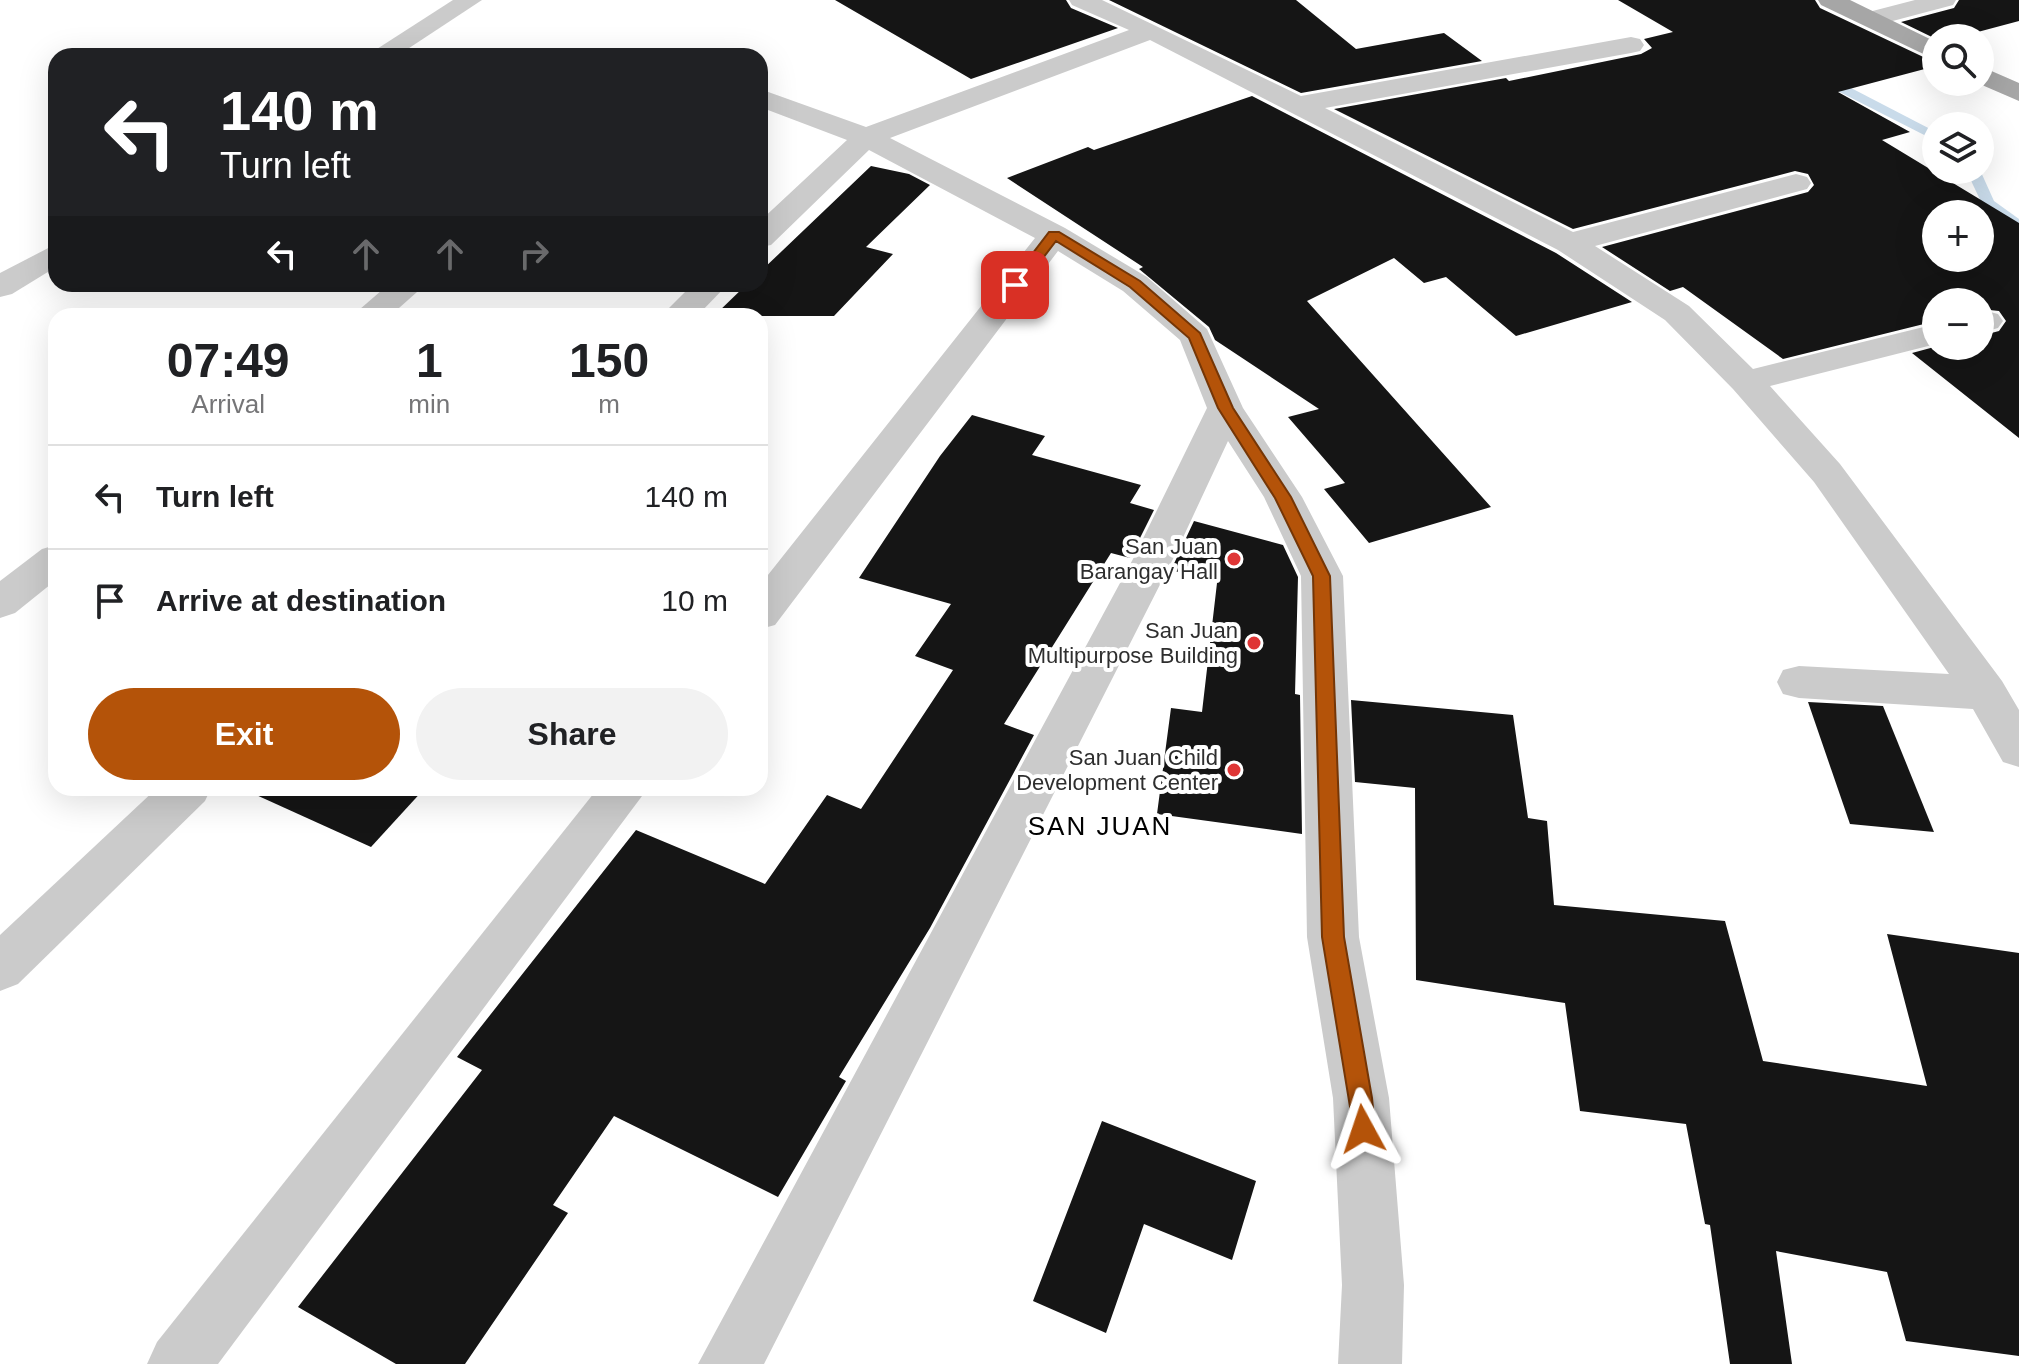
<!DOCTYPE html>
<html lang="en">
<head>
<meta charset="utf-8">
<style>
  :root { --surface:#fff; --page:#f2f2f2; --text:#202124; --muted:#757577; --line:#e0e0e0; --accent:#b45309 }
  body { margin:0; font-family:Arial,sans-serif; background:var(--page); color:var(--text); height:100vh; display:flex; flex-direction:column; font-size:30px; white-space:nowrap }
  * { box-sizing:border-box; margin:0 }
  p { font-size:26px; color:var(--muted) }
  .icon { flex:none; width:44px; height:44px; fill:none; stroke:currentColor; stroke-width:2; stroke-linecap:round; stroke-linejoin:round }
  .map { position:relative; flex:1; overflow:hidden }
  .sheet { position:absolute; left:48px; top:308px; width:720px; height:488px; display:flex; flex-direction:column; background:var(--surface); border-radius:24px; box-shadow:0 8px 32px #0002 }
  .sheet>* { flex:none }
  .hud { position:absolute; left:48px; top:48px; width:720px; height:244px; border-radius:24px; box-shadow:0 8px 32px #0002; background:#202124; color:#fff; overflow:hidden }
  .buttons { position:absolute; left:1922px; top:24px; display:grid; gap:16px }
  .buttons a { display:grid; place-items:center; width:72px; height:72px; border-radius:50%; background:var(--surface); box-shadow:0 8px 32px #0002; font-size:40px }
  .pin { position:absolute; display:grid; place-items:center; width:68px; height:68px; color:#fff; margin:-34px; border-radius:16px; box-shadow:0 4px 12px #0006 }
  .me { position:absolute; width:88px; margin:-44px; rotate:355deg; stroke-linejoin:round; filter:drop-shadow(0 0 6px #0008) }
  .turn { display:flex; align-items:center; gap:28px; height:168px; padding:0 40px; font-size:36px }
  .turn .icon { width:104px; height:104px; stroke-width:2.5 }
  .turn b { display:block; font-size:56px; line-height:68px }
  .lanes { display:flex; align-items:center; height:76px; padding:0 40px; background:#0003; justify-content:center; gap:40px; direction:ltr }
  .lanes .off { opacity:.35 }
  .eta { display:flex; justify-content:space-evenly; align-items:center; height:136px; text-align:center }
  .eta b { font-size:48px; font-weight:600; line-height:56px }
  .primary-button { display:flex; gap:16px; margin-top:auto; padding:16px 40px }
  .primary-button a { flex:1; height:92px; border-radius:48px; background:var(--accent); color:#fff; font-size:32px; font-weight:600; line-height:92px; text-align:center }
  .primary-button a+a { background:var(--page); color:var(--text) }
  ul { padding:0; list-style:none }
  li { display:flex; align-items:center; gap:24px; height:104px; padding:0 40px; border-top:2px solid var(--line) }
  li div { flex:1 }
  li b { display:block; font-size:30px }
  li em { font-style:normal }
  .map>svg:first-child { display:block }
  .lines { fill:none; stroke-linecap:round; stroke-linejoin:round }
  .stream { fill:#c9dbea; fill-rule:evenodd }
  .building { fill:#151515; fill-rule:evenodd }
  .minor { fill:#cbcbcb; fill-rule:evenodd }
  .major { fill:#a6a6a6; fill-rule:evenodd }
  .route { fill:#b45309; stroke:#753606; stroke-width:2 }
  .poi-dot { fill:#df3636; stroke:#fff; stroke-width:3 }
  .labels { text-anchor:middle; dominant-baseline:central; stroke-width:8; stroke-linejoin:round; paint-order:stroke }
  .poi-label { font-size:22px; fill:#2e2e2e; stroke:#fff; text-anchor:end }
  .quarter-label { font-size:26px; letter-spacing:2px; fill:#000; stroke:#fff }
</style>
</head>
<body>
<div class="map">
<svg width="2019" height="1364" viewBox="0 0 2019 1364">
  <rect width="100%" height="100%" fill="#fff"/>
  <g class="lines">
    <!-- stream -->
    <g class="stream">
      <polygon points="1818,75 1826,75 1936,132 1936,141 1818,81"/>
      <polygon points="1966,170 1980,170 1994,201 2019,219 2019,230 1983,206"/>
    </g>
  </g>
  <!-- building -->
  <g class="building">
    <polygon points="835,0 1066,0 1071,8 1118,28 971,79"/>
    <polygon points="1109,0 1296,0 1356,49 1444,33 1482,61 1301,93"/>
    <path d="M1618,0h197l5,8 116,55v3l-98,26 72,40 -28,8 137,83v215l-107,-85 26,-7h42v-10l19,-5 7,-10 -7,-10 -19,-2v-7h-44v19l-153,38 -100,-72 -13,4 -68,-44 206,-55 6,-7 -6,-11 -13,-3 -222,58 -239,-120 172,-31 3,3 132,-27 11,-6 -8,-9 29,-7zM1936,214h44v44h-44z"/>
    <polygon points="1959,0 2019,0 2019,21 1959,37 1962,38 1936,39 1901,22 1954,8"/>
    <polygon points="1252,96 1556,253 1632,302 1516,336 1446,277 1424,283 1394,258 1307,301 1491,507 1369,543 1324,489 1345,483 1288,417 1319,409 1215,340 1209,327 1139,269 1143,267 1007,178 1088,147 1094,150"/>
    <polygon points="871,166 909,174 930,185 866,247 893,254 834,316 714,316 747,284 760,284 760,272"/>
    <polygon points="972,415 1045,436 1032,455 1141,485 1130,503 1154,510 1130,558 1111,553 1004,724 1034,735 930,928 839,1077 846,1081 778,1197 614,1116 553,1205 568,1213 465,1364 396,1364 298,1307 482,1070 457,1057 636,830 765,884 827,795 861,809 953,670 915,656 951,604 859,578 940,456"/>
    <polygon points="1194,521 1283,545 1298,577 1295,694 1300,695 1302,834 1157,814 1171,708 1202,712 1217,583 1171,570"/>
    <polygon points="1351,700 1513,715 1528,818 1547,821 1554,905 1725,921 1763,1061 1927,1086 1887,934 2019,953 2019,1356 1906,1341 1887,1272 1776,1251 1792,1364 1730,1364 1710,1225 1705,1224 1686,1124 1580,1111 1565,1003 1416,980 1415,788 1355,782"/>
    <polygon points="1808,702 1883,706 1934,832 1850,824"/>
    <polygon points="241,788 425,788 371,847"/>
    <polygon points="1102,1121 1256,1181 1232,1260 1144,1224 1106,1333 1033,1301"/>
  </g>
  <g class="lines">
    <!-- minor -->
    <g class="minor">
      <polygon points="453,0 482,0 397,56 366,56"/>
      <polygon points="1069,0 1102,0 1301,96 1631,37 1640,39 1644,45 1640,51 1631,53 1325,108 1573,232 1796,174 1807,177 1811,183 1807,189 1595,246 1689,306 1753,369 1936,324 1936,344 1770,386 1840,464 2002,681 2019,710 2019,767 2003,762 1973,709 1799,698 1783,694 1777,682 1783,670 1799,666 1949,674 1814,482 1733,389 1665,320 1558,250 1150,40 890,138 1065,228 1147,277 1207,329 1243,408 1302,497 1343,576 1359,937 1389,1098 1404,1285 1402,1364 1338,1364 1342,1285 1333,1098 1307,937 1301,576 1264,497 1228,441 1173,559 764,1364 698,1364 1133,559 1207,408 1180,340 1123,291 1058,251 775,625 760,629 760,585 1035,238 869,150 771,245 760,247 760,221 847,140 760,107 760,89 866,127 1129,30 1072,5"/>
      <polygon points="1915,0 1956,0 1953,5 1870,27 1857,19 1861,14"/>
      <polygon points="56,244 56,267 12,294 0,297 0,273"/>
      <polygon points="389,284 426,284 390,316 352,316"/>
      <polygon points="693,284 728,284 697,316 661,316"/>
      <polygon points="1986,311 1998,314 2003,321 1998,328 1980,333 1980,312"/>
      <polygon points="56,545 56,580 15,613 0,618 0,581 42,549"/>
      <polygon points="157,788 211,788 205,801 18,984 0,991 0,935"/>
      <polygon points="598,788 648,788 218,1364 147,1364 157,1342"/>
    </g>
    <!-- major -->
    <g class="major">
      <polygon points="1818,0 1850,0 1936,42 1936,60 1821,5"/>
      <polygon points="1980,66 2019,83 2019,101 1975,82 1980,82"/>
    </g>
  </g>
  <!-- route -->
  <polygon class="route" points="1049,232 1059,232 1140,281 1200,333 1233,408 1291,497 1330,576 1344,937 1372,1098 1375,1129 1371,1137 1363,1140 1355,1137 1322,937 1313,576 1275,498 1218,408 1189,338 1130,287 1056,241 1020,288 1010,288 1010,283"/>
  <!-- markers -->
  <g class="poi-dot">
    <circle cx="1234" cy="559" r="8"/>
    <circle cx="1254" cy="643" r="8"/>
    <circle cx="1234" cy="770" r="8"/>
  </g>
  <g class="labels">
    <!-- poi labels -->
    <g class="poi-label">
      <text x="1218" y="546">San Juan<tspan x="1218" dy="25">Barangay Hall</tspan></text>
      <text x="1238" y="630">San Juan<tspan x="1238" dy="25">Multipurpose Building</tspan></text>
      <text x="1218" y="757">San Juan Child<tspan x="1218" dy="25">Development Center</tspan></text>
    </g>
    <!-- quarter labels -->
    <g class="quarter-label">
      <text x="1100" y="826">SAN JUAN</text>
    </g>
  </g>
</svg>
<div class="buttons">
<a><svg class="icon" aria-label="search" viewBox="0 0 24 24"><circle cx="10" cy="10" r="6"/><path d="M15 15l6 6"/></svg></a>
<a><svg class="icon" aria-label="layers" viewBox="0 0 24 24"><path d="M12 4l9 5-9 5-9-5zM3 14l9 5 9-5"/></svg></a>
<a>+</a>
<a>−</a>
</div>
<div class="pin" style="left:1015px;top:285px;background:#d93025"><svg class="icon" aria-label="arrive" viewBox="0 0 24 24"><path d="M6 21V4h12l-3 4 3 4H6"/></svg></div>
<svg class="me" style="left:1363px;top:1129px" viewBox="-20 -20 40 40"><path d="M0-17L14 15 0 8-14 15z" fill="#b45309" stroke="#fff" stroke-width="4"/></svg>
<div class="hud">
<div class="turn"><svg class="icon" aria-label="left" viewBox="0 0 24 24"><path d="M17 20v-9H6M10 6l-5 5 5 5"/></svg><div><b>140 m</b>Turn left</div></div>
<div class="lanes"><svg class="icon" aria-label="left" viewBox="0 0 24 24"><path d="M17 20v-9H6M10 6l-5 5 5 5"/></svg><svg class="icon off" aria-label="ahead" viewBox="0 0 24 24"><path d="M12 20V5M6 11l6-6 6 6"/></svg><svg class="icon off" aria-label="ahead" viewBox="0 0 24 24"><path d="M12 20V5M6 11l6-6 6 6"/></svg><svg class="icon off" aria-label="right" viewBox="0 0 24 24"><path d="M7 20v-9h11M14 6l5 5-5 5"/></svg></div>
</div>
<section class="sheet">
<div class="eta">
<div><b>07:49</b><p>Arrival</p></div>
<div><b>1</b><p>min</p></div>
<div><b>150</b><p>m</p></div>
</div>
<ul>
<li><svg class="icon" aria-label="left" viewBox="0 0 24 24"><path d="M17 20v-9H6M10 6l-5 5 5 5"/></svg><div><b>Turn left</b></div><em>140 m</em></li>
<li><svg class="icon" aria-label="arrive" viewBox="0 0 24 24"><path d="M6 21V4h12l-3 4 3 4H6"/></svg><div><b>Arrive at destination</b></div><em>10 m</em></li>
</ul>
<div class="primary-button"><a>Exit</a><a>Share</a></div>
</section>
</div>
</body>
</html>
